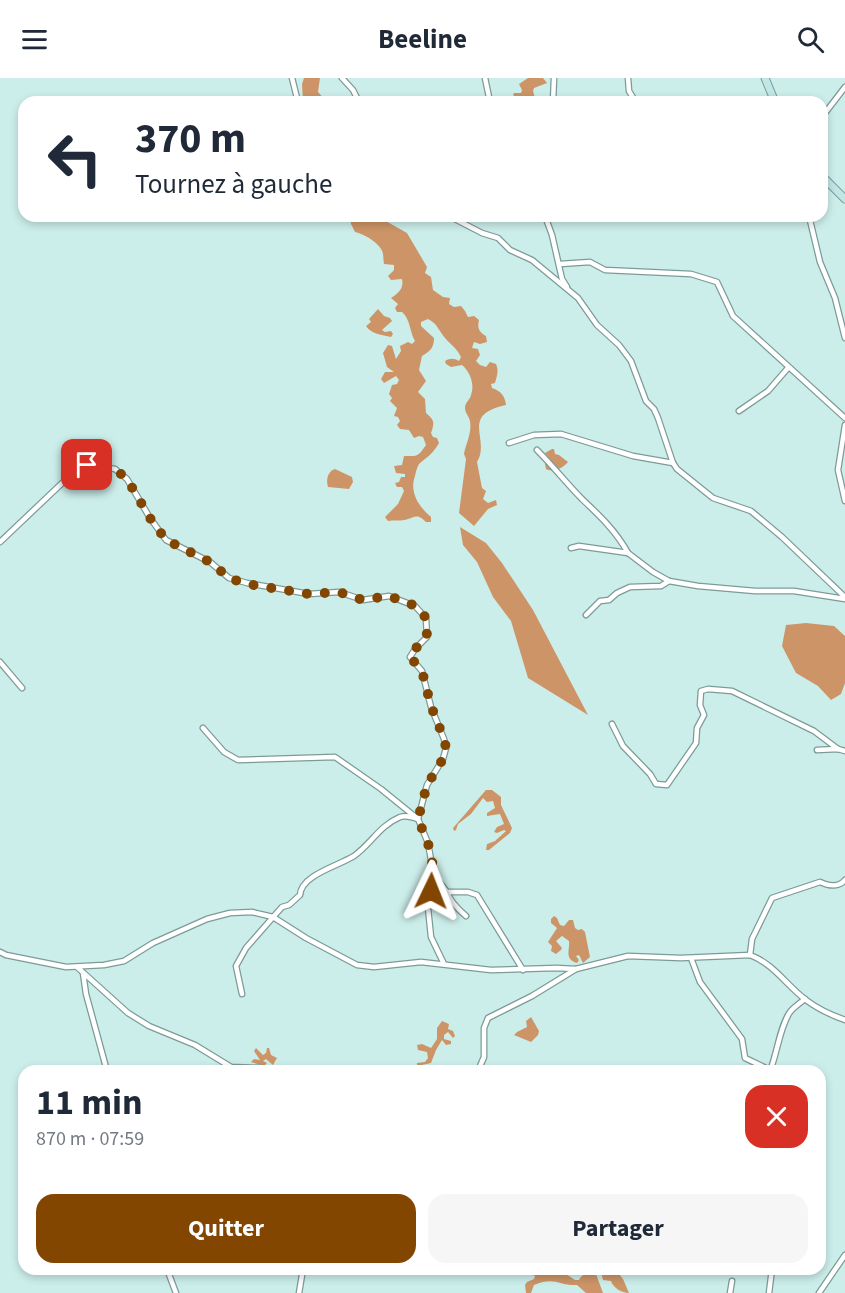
<!DOCTYPE html>
<html lang="fr">
<head>
<meta charset="utf-8">
<style>
  :root { --surface:#fff; --page:#f6f6f7; --text:#1f2937; --muted:#747a83; --accent:#824600 }
  body { margin:0; font-family:"Source Sans 3",sans-serif; background:var(--page); color:var(--text); height:100vh; display:flex; flex-direction:column; font-size:22px; white-space:nowrap }
  * { box-sizing:border-box; margin:0 }
  p { font-size:20px; color:var(--muted) }
  .icon { flex:none; width:33px; height:33px; fill:none; stroke:currentColor; stroke-width:2; stroke-linecap:round; stroke-linejoin:round }
  .map { position:relative; flex:1; overflow:hidden }
  .side { position:absolute; left:18px; top:987px; width:808px; height:210px; display:flex; flex-direction:column; background:var(--surface); border-radius:18px; box-shadow:0 3px 9px #0003 }
  .side>* { flex:none }
  .hud { position:absolute; left:18px; top:18px; width:810px; height:126px; border-radius:18px; box-shadow:0 3px 9px #0003; background:#fff; color:var(--text); overflow:hidden }
  .pin { position:absolute; display:grid; place-items:center; width:51px; height:51px; color:#fff; margin:-26px; border-radius:12px; box-shadow:0 3px 9px #0006 }
  .me { position:absolute; width:66px; margin:-33px; rotate:2deg; stroke-linejoin:round; filter:drop-shadow(0 0 4px #0008) }
  .turn { display:flex; align-items:center; gap:21px; height:126px; padding:0 18px; font-size:27px }
  .turn .icon { width:78px; height:78px; stroke-width:2.5 }
  .turn b { display:block; font-size:42px; line-height:51px }
  .round { display:grid; place-items:center; flex:none; width:63px; height:63px; border-radius:18px; background:var(--page) }
  .head { display:flex; align-items:center; justify-content:space-between; height:102px; padding:0 18px }
  h1 { font-size:36px; font-weight:700; line-height:45px }
  .button { display:flex; gap:12px; margin-top:auto; padding:12px 18px }
  .button a { flex:1; height:69px; border-radius:18px; background:var(--accent); color:#fff; font-size:24px; font-weight:700; line-height:69px; text-align:center }
  .button a+a { background:var(--page); color:var(--text) }
  header { display:flex; justify-content:space-between; align-items:center; height:78px; padding:0 18px; background:var(--surface); font-size:27px; font-weight:700 }
  .map>svg:first-child { display:block }
  .forest { fill:#cd9567 }
  .lines { fill:none; stroke-linecap:round; stroke-linejoin:round }
  .street-casing { stroke:#7c9b98; stroke-width:7 }
  .secondary-casing { stroke:#7c9b98; stroke-width:9 }
  .street { stroke:#fff; stroke-width:4.5 }
  .secondary { stroke:#c0e6e5; stroke-width:7 }
  .route { stroke:#824600; stroke-width:10; stroke-dasharray:0 18 }
</style>
</head>
<body>
<header><svg class="icon" aria-label="menu" viewBox="0 0 24 24"><path d="M4 6h16M4 12h16M4 18h16"/></svg>Beeline<svg class="icon" aria-label="search" viewBox="0 0 24 24"><circle cx="10" cy="10" r="6"/><path d="M15 15l6 6"/></svg></header>
<div class="map">
<svg width="845" height="1215" viewBox="0 0 845 1215">
  <rect width="100%" height="100%" fill="#cceeeb"/>
  <!-- forest -->
  <g class="forest">
    <polygon points="304,0 320,0 318,14 327,24 303,24 302,6"/>
    <polygon points="528,0 543,0 547,5 534,10 533,13 536,24 519,24 518,21 513,17 514,15 521,15 522,12 519,6"/>
    <path d="M350,138h32l2,4 23,13 20,34 -2,6 6,4 2,13 10,7 7,1 -1,6 5,3 7,-1 4,5 3,6 6,-1 5,4c-2,8 0,12 7,16l1,6 -7,2 -6,-2 -2,6 6,1 2,6 -4,6 4,4 6,2 4,-5 6,2c3,7 1,12 -1,19l-4,1 1,4c9,3 13,8 14,17 -47,10 -15,34 -29,57l5,26 4,3 -3,8 5,4 8,-3 1,5 -9,4 -14,17 -15,-13 7,-54 -2,-5c2,-11 8,-21 6,-33 -1,-5 -5,-8 -5,-13 0,-6 5,-8 6,-13 4,-11 -1,-23 -9,-30l-11,2 -5,-3 -1,-3c5,-3 9,-3 14,0l2,-4c-6,-11 -9,-11 -16,-19 -7,-8 -7,-14 -17,-19l-7,3v4l13,12c0,10 -4,13 -12,18l-3,14 7,11 -8,11 7,7 1,14c8,7 9,9 5,20l2,4 4,1 2,5c-5,9 -11,14 -19,20 -3,3 -4,9 -5,13 -6,16 4,31 16,41v5h-5c-9,-10 -12,-4 -22,-2 -4,1 -11,0 -16,1l-3,-4 13,-13 6,-13 -2,-4h-5l-2,-4 4,-1 2,-5h4v-3l-9,-1 -2,-7 8,-1 2,-9c13,0 13,2 22,-11l-3,-8 -4,-1 -5,2 -5,-8 -9,-1 -3,-4 3,-4 -2,-4 -4,-1 3,-8 -7,-7 2,-3 -3,-4 3,-9 5,-1 2,-4 -3,-4 -12,7 -3,-4 4,-7h9l-7,-5 -4,-14 5,-8 4,1 4,13 5,-8 -1,-5 8,-4 4,2 3,-3c-5,-8 -5,-23 -13,-29h-5l-2,-4 3,-4 -7,-6c7,-5 13,-9 11,-19l-11,1 -3,-4 6,-6v-5l-10,-1c-1,-5 0,-11 -3,-15 -5,-8 -17,-15 -26,-17l-4,-8z"/>
    <path d="M378,231l6,7 6,2 2,3 -10,9 3,2 6,-1 2,3 -2,3c-9,-2 -20,-3 -25,-11l5,-4 -2,-3z"/>
    <path d="M552,371h2l1,5 4,1 9,7c-5,6 -15,11 -22,7l-1,-5 6,-4 -6,-7z"/>
    <path d="M335,391l17,8 1,5 -4,7 -21,-2c-2,-7 -1,-15 7,-18z"/>
    <polygon points="460,449 486,465 502,485 533,532 588,637 528,600 511,543 493,519 477,484 463,467"/>
    <polygon points="806,545 834,548 845,558 845,605 841,616 831,622 818,608 796,595 782,568 786,547"/>
    <polygon points="486,712 492,712 501,719 501,727 512,750 510,755 489,772 486,772 487,766 495,763 506,753 504,752 497,755 494,754 497,749 504,746 500,736 487,738 487,735 495,730 493,723 487,724 483,720 471,736 458,746 456,752 454,753 453,750"/>
    <path d="M554,838l3,2 3,7 4,1 5,-6h4l2,8 3,2 4,-1 3,3 5,25 -7,6 -4,-8 -3,1 3,4 -2,3c-13,-4 -7,-13 -8,-22l-7,-5 -6,5 6,7 -1,2 -5,4 -5,-3 1,-5 -4,-4 9,-14 -6,-5v-4z"/>
    <polygon points="531,939 539,953 538,957 531,964 514,957 517,954 527,949 526,943"/>
    <polygon points="442,943 449,946 448,951 453,953 455,958 453,960 448,954 444,957 444,961 451,963 451,966 446,967 442,962 436,972 431,985 417,988 417,985 425,984 428,980 427,974 418,972 417,967 422,966 431,970 437,961 437,950"/>
    <polygon points="256,970 263,977 266,975 267,970 269,970 271,977 277,980 273,987 266,981 263,983 267,985 264,988 251,984 254,981 260,982 254,973"/>
    <path d="M525,1191c20,0 34,-1 50,11h4c3,-6 10,-9 17,-6l7,19h-17l-9,-8c-18,1 -22,-9 -43,0l-3,8h-5l-1,-8 2,-3 7,-3 1,-3 -4,-2 -4,1z"/>
    <path d="M603,1191h12l8,10 6,14c-7,0 -16,-5 -18,-12l-8,-1 -1,-4z"/>
  </g>
  <g class="lines">
    <defs>
      <g id="street">
        <polyline points="292,0 298,24"/>
        <polyline points="342,0 353,12 359,24"/>
        <polyline points="485,0 490,24"/>
        <polyline points="628,0 629,13 635,23"/>
        <polyline points="553,24 554,0"/>
        <polyline points="822,39 845,9"/>
        <polyline points="449,138 482,155 498,160 510,172 532,182 578,220 597,247 619,267 631,283 646,323 654,331 658,340 673,385 677,391 713,420 751,433 782,459 845,519"/>
        <polyline points="545,138 552,157 562,201 567,209"/>
        <polyline points="809,138 820,184 835,220 845,260"/>
        <polyline points="560,186 590,184 605,192 691,196 717,204 733,238 845,340"/>
        <polyline points="739,333 768,313 788,290"/>
        <polyline points="845,347 838,392 845,423"/>
        <polyline points="509,365 534,357 561,356 633,378 673,385"/>
        <path d="M537,372c16,16 30,34 45,49 18,17 34,32 46,54"/>
        <path d="M0,464l77,-73 10,-4 28,4 12,10 23,39 16,22 44,22 19,16 18,5 62,11 30,-2 24,8 26,-4 26,10 11,12 1,19 -12,12 -5,8 12,14 9,36 13,32 2,9 -3,11 -16,26 -9,34c-6,-2 -12,-4 -18,-2 -21,9 -28,26 -46,39 -16,10 -53,19 -54,39l-11,10 -7,2 -36,41 -10,18 6,28"/>
        <polyline points="571,470 579,468 628,475 653,494 669,503 698,508 755,513 794,513 845,521"/>
        <polyline points="586,537 600,523 609,522 617,515 630,509 661,508 669,503"/>
        <polyline points="0,584 22,610"/>
        <polyline points="612,646 623,668 650,696 656,706 667,707 696,665 697,650 704,637 700,627 701,613 708,611 732,613 814,653 838,671"/>
        <polyline points="203,650 224,674 238,682 335,679 381,711 418,741 428,765 433,793 428,830 431,859 444,886"/>
        <polyline points="817,672 838,671 845,673"/>
        <polyline points="433,796 447,814 468,814 477,817 523,892"/>
        <path d="M447,814c3,10 12,18 19,24"/>
        <path d="M0,874l6,3 60,12 38,-2 20,-4 29,-18 54,-24 23,-6 22,-1 21,5 33,21 51,27 17,2 47,-5 70,8 65,-2 20,1 52,-13 53,2 69,-3c24,9 36,30 56,45 12,9 25,15 39,20"/>
        <path d="M750,877l2,-16 20,-41 48,-16c9,4 18,6 25,-2"/>
        <polyline points="691,880 700,904 742,961 745,980 770,992"/>
        <polyline points="77,889 128,935 149,948 195,967 231,989 259,990 273,993"/>
        <polyline points="83,895 86,916 107,993"/>
        <polyline points="478,993 484,979 484,950 488,940 532,918 576,891"/>
        <path d="M770,993c7,-17 10,-45 20,-59 4,-5 10,-9 15,-13"/>
        <polyline points="167,1191 176,1215"/>
        <polyline points="299,1215 303,1191"/>
        <polyline points="730,1215 732,1203"/>
        <polyline points="769,1215 772,1191"/>
        <polyline points="819,1215 845,1177"/>
      </g>
      <g id="secondary">
        <polyline points="765,0 775,24"/>
        <polyline points="822,98 845,121"/>
      </g>
    </defs>
    <!-- street casing -->
    <use href="#street" class="street-casing"/>
    <!-- secondary casing -->
    <use href="#secondary" class="secondary-casing"/>
    <!-- street -->
    <use href="#street" class="street"/>
    <!-- secondary -->
    <use href="#secondary" class="secondary"/>
  </g>
  <g class="lines">
    <!-- route -->
    <polyline class="route" points="87,387 115,391 127,401 150,440 166,462 210,484 229,500 247,506 309,516 339,514 363,522 389,518 416,528 426,540 427,559 415,571 410,579 422,593 431,628 444,661 446,670 443,681 427,707 418,741 428,765 434,793 431,813"/>
  </g>
</svg>
<div class="pin" style="left:87px;top:387px;background:#d93025"><svg class="icon" aria-label="arrive" viewBox="0 0 24 24"><path d="M6 21V4h12l-3 4 3 4H6"/></svg></div>
<svg class="me" style="left:431px;top:813px" viewBox="-20 -20 40 40"><path d="M0-17L14 15 0 8-14 15z" fill="#824600" stroke="#fff" stroke-width="4"/></svg>
<div class="hud">
<div class="turn"><svg class="icon" aria-label="left" viewBox="0 0 24 24"><path d="M17 20v-9H6M10 6l-5 5 5 5"/></svg><div><b>370 m</b>Tournez à gauche</div></div>
</div>
<section class="side">
<div class="head"><div><h1>11 min</h1><p>870 m · 07:59</p></div><a class="round" style="background:#d93025;color:#fff"><svg class="icon" aria-label="close" viewBox="0 0 24 24"><path d="M6 6l12 12M18 6L6 18"/></svg></a></div>
<div class="button"><a>Quitter</a><a>Partager</a></div>
</section>
</div>
</body>
</html>
